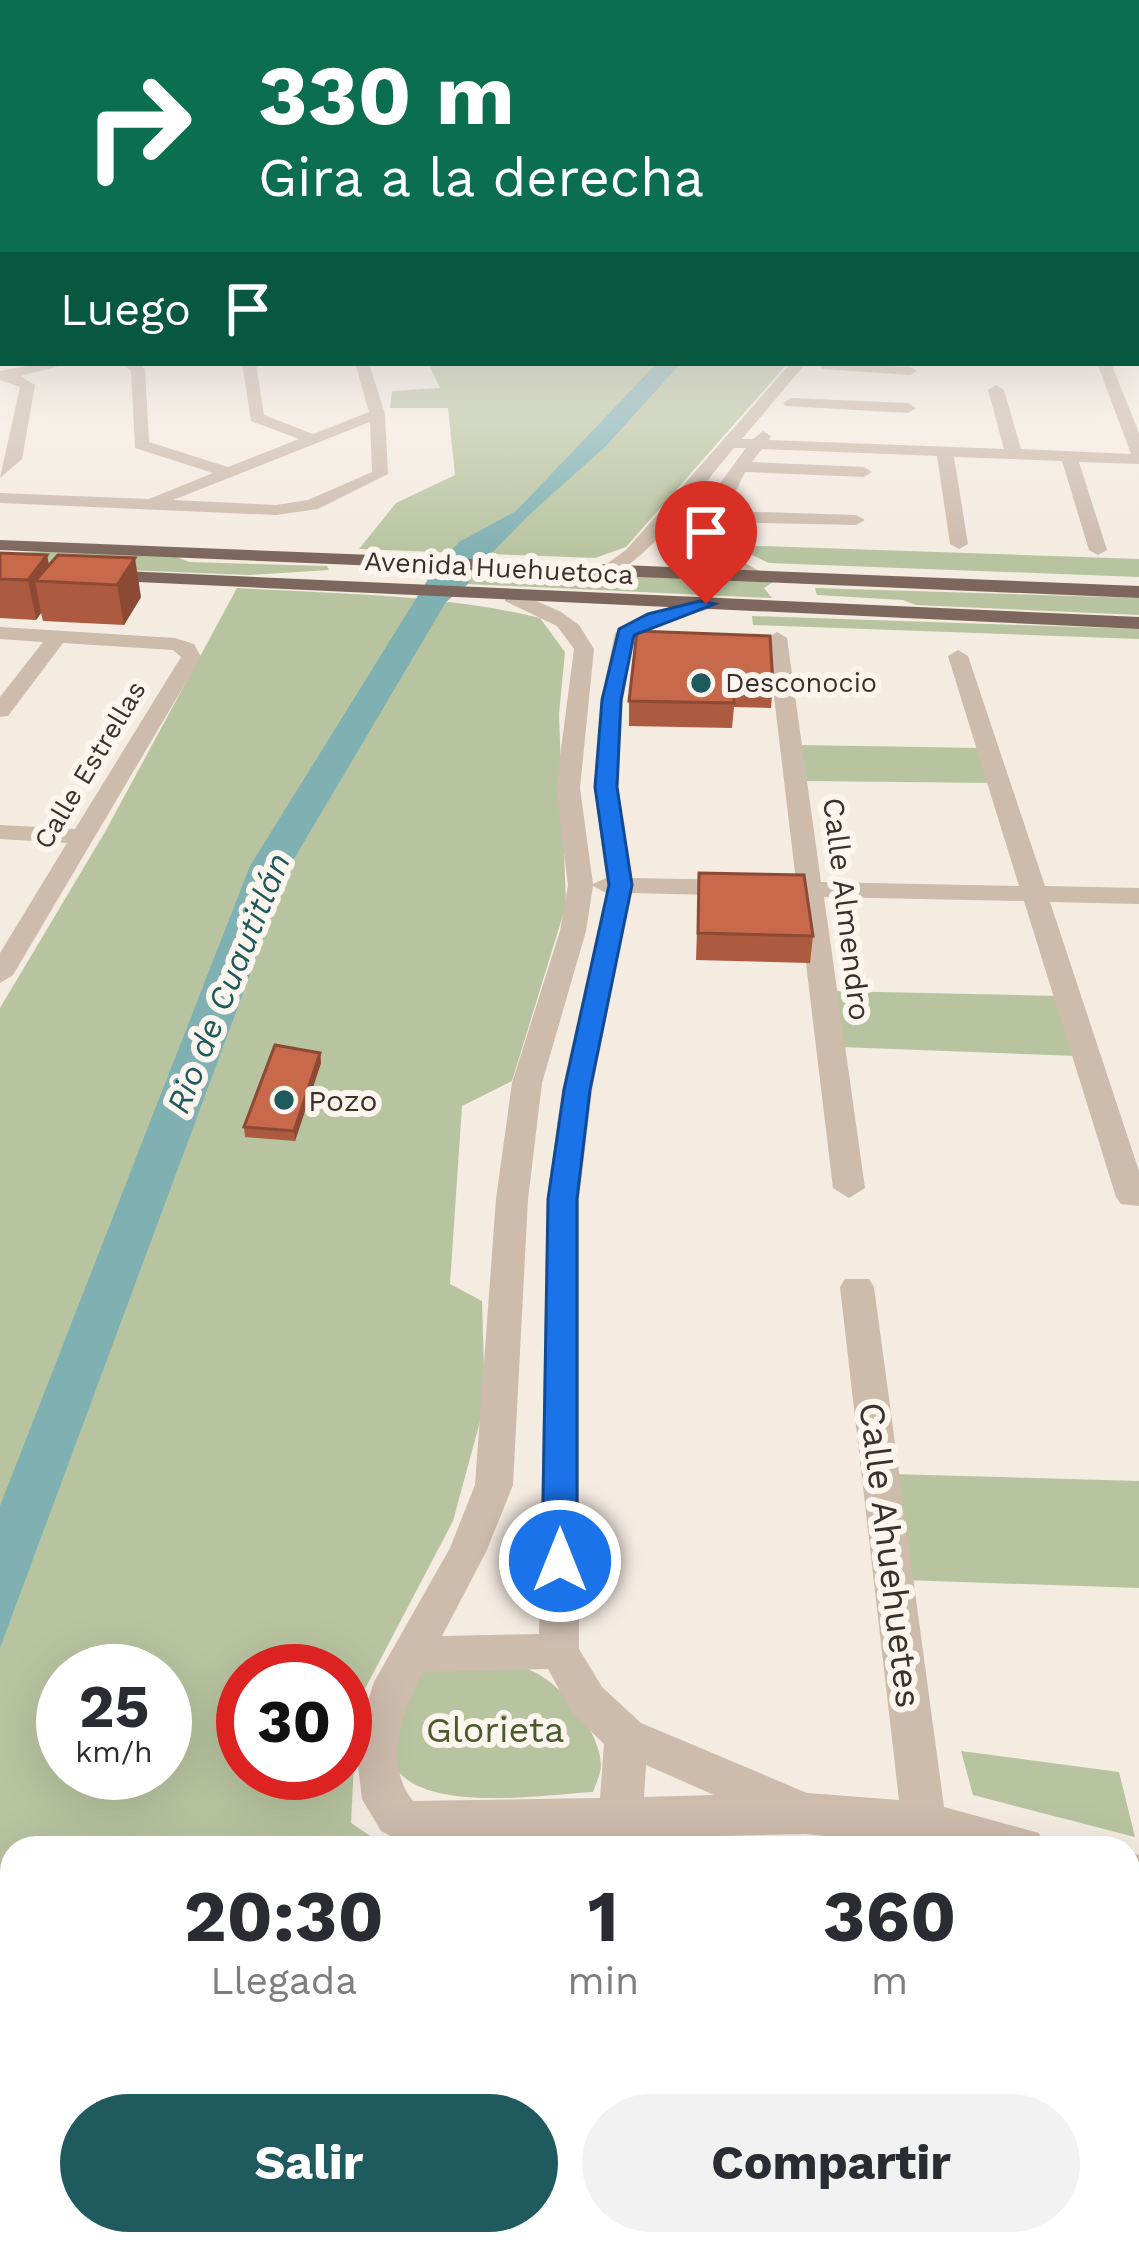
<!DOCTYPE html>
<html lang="es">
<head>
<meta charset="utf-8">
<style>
  :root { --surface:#fff; --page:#f2f2f3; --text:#2b2b33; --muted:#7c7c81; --accent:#1f5a5e }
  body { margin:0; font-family:"Work Sans",sans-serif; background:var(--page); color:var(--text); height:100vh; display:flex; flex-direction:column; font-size:45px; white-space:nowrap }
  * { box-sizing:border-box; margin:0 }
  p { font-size:39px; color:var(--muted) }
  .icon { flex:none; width:66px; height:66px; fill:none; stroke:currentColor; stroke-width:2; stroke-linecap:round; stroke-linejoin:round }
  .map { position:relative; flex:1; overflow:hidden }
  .details { position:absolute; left:0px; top:1836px; width:1140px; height:420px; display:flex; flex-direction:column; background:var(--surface); border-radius:36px 36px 0 0; box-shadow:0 12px 48px #0002 }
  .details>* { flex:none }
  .guide { position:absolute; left:0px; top:0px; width:1140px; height:366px; box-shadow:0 12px 48px #0002; background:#0b6e4f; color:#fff; overflow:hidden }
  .speed { position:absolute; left:36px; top:1644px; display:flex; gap:24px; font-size:60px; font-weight:700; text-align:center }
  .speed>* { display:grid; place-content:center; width:156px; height:156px; border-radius:50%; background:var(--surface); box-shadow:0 12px 48px #0002; line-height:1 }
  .speed small { font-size:30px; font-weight:400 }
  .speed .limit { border:18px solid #d22; background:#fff; color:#111 }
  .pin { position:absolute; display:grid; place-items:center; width:102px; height:102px; color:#fff; margin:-123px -51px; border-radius:50% 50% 50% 0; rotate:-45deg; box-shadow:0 0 12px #0007 }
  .pin .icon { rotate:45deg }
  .me { position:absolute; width:132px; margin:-66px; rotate:0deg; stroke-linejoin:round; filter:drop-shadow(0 0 9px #0008) }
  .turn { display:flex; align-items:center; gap:42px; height:252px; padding:0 60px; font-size:54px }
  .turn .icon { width:156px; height:156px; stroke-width:2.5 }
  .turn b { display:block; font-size:84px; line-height:102px }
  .then { display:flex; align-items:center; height:114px; padding:0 60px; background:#0003; gap:24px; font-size:45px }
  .eta { display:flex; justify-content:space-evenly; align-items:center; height:204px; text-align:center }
  .eta b { font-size:72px; font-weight:700; line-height:84px }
  .action { display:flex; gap:24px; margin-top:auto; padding:24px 60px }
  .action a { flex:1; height:138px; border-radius:72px; background:var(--accent); color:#fff; font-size:48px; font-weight:700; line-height:138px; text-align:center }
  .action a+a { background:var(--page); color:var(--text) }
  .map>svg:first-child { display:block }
  .green { fill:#b8c4a0; fill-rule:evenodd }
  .water { fill:#7fb0b2 }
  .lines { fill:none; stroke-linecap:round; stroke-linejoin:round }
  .minor { fill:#cdbbac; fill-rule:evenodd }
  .major { fill:#7d675c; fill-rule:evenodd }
  .wall { fill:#ac5a40 }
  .shaded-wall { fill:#8c4a34 }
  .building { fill:#c8694b; stroke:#8c4a34; stroke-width:3 }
  .route { fill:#1a73e8; stroke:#114b97; stroke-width:3 }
  .poi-dot { fill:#1f5a5e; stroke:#fbf5ee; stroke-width:4.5 }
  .labels { text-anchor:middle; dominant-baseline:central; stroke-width:12; stroke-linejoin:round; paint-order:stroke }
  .far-street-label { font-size:27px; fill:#3b302b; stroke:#fbf5ee }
  .far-poi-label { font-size:27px; fill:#3b302b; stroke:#fbf5ee; text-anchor:start }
  .street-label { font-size:30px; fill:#3b302b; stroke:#fbf5ee }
  .poi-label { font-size:30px; fill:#3b302b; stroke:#fbf5ee; text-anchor:start }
  .water-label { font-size:33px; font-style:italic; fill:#1f5a5e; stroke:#fbf5ee }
  .near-street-label { font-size:36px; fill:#3b302b; stroke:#fbf5ee }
  .near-park-label { font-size:36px; fill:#4a5a2e; stroke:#fbf5ee }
</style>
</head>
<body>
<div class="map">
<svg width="1139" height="2256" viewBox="0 0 1139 2256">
  <rect width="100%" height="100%" fill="#f4ebe1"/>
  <!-- green -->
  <g class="green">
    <polygon points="428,363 788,363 626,547 595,558 359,549 396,503 455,475 448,408 390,408 392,391 440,388"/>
    <polygon points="731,545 1139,559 1139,577 769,563"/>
    <polygon points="71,551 177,557 189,562 327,566 329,570 249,575 0,565 0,553"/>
    <polygon points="476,569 773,582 764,588 772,598 468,584"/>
    <path d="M237,588c101,6 205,6 303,30l25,34 -6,62 7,191 -54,176 -50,25 -12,178 32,17 3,102 -32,118 -96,183 -6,119 37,25h-376v396h385v12h-397v-1248l105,-176zM63,1671h102v102h-102zM243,1671h102v102h-102z"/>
    <polygon points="815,588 1139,598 1139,615 916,605 903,600 817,595"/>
    <polygon points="752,616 1139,629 1139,639 753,625"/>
    <polygon points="799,745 979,748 993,783 807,781"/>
    <polygon points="833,991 1059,996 1078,1056 841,1047"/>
    <polygon points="890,1474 1139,1481 1139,1588 903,1580"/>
    <path d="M448,1663c24,2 52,-1 75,5 33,7 78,63 78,97 0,9 -5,18 -8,27 -47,2 -205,29 -204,-49 0,-20 19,-49 26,-69z"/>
    <polygon points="961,1751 1119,1772 1135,1837 973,1795"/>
  </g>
  <!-- water -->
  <polygon class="water" points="657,363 681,363 605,447 530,514 476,569 468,584 446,602 291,864 0,1648 0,1506 250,866 435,568 459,542 516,511"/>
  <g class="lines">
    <!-- minor -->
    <g class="minor">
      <rect x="1137" y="258" width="2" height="8"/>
      <rect x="1137" y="327" width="2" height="8"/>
      <rect x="0" y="341" width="3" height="9"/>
      <polygon points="43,363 72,363 20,376 35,385 22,459 0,478 20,387 0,380 0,371"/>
      <path d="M121,363h17l7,6 4,73 79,25 71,-28 -48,-18 -9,-58h14l8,52 49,19 56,-22 -14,-49h14l16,51 3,60 -70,35 -42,6 -276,-12v-10l149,6 64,-26 -78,-25 -4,-77zM370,422l2,50 -64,28 -32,5 -103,-5z"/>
      <path d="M791,363h15l-64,76h11l10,-8 8,5 -2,4 235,9 -16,-59 8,-5 8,5 17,59 110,5 -34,-91h14l28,70v31l-60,-2 28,88 -9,5 -9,-5 -27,-89 -108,-4 14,87 -9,5 -9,-5 -13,-88 -175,-7 -10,13 112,5 8,5 -8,5 -119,-5 -19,39 130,4 9,5 -9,5 -133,-3 -3,10 11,23 37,21 -16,4 -35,-18 -15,-30 13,-42 31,-42h-12c-24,27 -96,129 -130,126v-8l22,-16z"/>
      <polygon points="817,363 910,367 917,371 910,375 823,369"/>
      <polygon points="791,398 908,403 916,408 908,413 786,406 783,403"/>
      <path d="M505,593h14l42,19 18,13 15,24 -14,139 13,96 13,-6 -12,-91 7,-87 14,-67 32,-19 59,-16 7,2v8l-52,14 -27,14 -11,64 -5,87 13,91 165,3 -29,-243 10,-6 10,6 34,244 198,4 -71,-230 10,-6 10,6 77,230 94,2v16l-89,-2 89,269v35l-18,-2 -5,-7 -92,-296 -200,-4 41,291 -16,10 -16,-10 -35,-291 -167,-4 -39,197 -13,109v450l23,38 39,36 166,70 92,7 -59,-513 5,-8h24l5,8 70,520 95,26 6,15h-105l-135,-14 -163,4 -1,10h-44v-8l-185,5 -16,-6 -15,-8 -19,-32 -7,-59 19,-58 76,-134 25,-63 21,-286 16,-116 48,-152 8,-46 -12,-97 18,-139 -17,-23 -52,-25zM593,886l13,7 -44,197 -15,109 -8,435 -97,2 44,-84 27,-67 15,-286 14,-116 44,-152zM548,1669l24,44 32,31 -4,54 -187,3c-30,-37 -10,-92 10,-129zM646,1765l68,30 -70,2z"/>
      <polygon points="0,627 175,638 194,644 201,657 13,975 0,983 0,953 67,843 0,839 0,825 75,829 181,657 173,650 63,643 8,716 0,717 0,697 43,642 0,639"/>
      <polygon points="1128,1852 1139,1855 1139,1899 1128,1896"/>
      <polygon points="1139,2201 1139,2256 1112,2256 1112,2244 1128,2244 1128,2205"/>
      <rect x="598" y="2244" width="52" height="12"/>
    </g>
    <!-- major -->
    <g class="major">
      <polygon points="0,540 1139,586 1139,598 0,550"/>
      <polygon points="102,570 1139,617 1139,629 95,580 93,576"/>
    </g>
  </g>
  <!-- wall -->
  <g class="wall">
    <polygon points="0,553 47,555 49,566 58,555 141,597 124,625 43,621 41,613 36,620 0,618"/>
    <polygon points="637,631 773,684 771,708 734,707 732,728 629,726 629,701"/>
    <polygon points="699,873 813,936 810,963 696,960"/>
    <polygon points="320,1053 321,1063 295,1141 245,1137 244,1127"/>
  </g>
  <!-- shaded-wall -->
  <g class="shaded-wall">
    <polygon points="47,555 52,582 35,581 41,613 36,620 28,580"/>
    <polygon points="135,558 141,597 124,625 117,585"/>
    <polygon points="320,1053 321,1063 295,1141 294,1131"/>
  </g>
  <!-- building -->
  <g class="building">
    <polygon points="0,553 47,555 28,580 0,579"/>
    <polygon points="58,555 135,558 117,585 35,581"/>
    <polygon points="637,631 770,636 773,684 733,682 734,703 629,701"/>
    <polygon points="699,873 804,875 813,936 698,933"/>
    <polygon points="275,1045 320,1053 294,1131 244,1127"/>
  </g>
  <!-- sky -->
  <linearGradient id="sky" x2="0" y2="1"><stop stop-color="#7eb2d2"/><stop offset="0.43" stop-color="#faf6f2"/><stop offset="1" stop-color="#faf6f2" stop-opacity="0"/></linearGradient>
  <rect width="1139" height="555" fill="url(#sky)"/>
  <!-- route -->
  <polygon class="route" points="700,601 715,604 634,635 621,700 617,787 632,885 590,1090 577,1199 577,1561 572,1571 560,1575 547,1571 542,1561 548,1199 564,1090 609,885 595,787 602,700 619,629 648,614"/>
  <!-- markers -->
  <g class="poi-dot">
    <circle cx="701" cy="683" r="12"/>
    <circle cx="284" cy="1100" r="12"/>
  </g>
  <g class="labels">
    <!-- far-street labels -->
    <g class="far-street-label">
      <text transform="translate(499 568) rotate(3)">Avenida Huehuetoca</text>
      <text transform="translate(90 765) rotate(-59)">Calle Estrellas</text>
    </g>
    <!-- far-poi labels -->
    <g class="far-poi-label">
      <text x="725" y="683">Desconocio</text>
    </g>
    <!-- street labels -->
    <g class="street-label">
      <text transform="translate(847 909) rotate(83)">Calle Almendro</text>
    </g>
    <!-- poi labels -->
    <g class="poi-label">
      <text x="308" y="1100">Pozo</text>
    </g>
    <!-- water labels -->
    <g class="water-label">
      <text transform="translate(228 983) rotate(-68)">Rio de Cuautitlán</text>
    </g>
    <!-- near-street labels -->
    <g class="near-street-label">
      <text transform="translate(890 1555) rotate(83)">Calle Ahuehuetes</text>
    </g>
    <!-- near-park labels -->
    <g class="near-park-label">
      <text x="495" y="1730">Glorieta</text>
    </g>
  </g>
</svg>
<div class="speed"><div>25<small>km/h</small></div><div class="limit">30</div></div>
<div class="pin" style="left:706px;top:604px;background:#d93025"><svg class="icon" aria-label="arrive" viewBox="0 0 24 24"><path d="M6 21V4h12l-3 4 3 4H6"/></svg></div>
<svg class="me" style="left:560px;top:1561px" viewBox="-20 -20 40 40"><circle r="17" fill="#1a73e8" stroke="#fff" stroke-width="3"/><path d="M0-11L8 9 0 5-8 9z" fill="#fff"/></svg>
<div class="guide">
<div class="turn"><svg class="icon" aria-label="right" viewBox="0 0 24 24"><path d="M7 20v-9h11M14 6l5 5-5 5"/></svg><div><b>330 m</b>Gira a la derecha</div></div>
<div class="then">Luego<svg class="icon" aria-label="arrive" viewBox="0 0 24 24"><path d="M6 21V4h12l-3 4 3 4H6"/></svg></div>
</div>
<section class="details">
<div class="eta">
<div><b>20:30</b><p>Llegada</p></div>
<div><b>1</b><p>min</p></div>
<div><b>360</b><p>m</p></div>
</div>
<div class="action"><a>Salir</a><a>Compartir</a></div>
</section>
</div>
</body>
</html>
